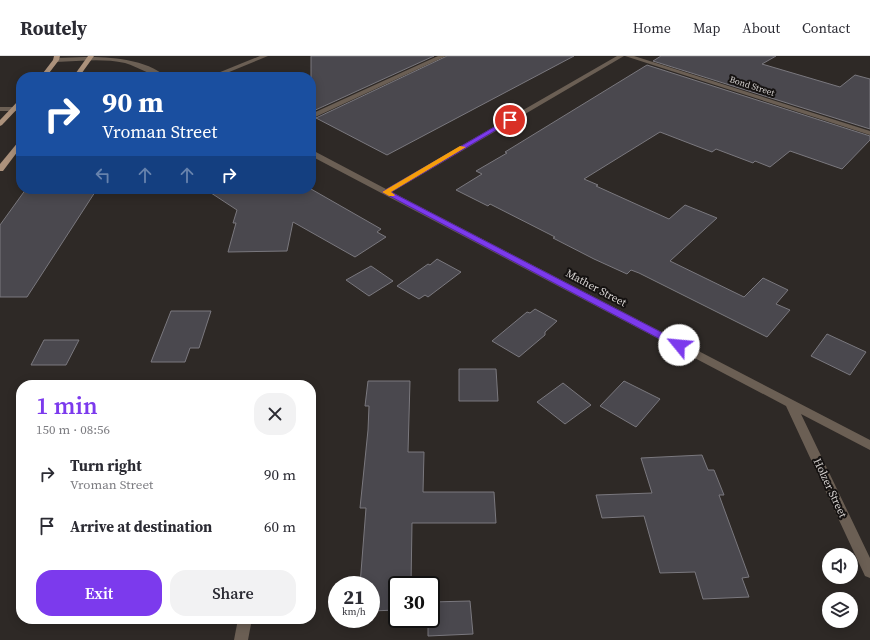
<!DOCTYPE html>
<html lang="en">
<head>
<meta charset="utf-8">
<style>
  :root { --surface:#fff; --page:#f2f2f3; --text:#2b2b33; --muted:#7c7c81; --line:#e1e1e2; --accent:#7c3aed }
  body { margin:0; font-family:"Source Serif 4",serif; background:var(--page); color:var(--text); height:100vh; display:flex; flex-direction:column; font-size:15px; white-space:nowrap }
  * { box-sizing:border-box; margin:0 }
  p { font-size:13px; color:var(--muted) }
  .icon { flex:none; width:22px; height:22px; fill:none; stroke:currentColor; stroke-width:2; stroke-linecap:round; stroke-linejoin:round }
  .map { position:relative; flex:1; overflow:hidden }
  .panel { position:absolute; left:16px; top:324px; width:300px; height:244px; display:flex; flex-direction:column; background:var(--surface); border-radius:16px; box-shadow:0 2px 10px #0003 }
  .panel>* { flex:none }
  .top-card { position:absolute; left:16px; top:16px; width:300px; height:122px; border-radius:16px; box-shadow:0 2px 10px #0003; background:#1a4fa0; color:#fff; overflow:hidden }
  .fabs { position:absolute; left:822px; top:492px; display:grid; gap:8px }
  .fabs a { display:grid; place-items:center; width:36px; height:36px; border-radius:50%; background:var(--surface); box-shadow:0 2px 10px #0003; font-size:20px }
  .speed { position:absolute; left:328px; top:520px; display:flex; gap:8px; font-size:20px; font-weight:700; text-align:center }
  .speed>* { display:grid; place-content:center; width:52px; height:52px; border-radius:50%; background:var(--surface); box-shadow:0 2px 10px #0003; line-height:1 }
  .speed small { font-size:10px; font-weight:400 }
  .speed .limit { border:2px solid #111; border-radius:6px; background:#fff; color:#111 }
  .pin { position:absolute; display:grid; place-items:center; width:34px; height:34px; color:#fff; margin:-17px; border:2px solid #fff; border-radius:50%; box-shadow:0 1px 4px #0007 }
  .me { position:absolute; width:44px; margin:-22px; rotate:298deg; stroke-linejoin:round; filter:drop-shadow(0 0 3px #0008) }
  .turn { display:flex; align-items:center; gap:14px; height:84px; padding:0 20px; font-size:18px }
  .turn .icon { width:52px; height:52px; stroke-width:2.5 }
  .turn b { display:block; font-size:28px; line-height:34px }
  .lanes { display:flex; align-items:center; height:38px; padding:0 20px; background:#0003; justify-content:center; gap:20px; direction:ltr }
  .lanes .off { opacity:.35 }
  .round { display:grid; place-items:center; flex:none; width:42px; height:42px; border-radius:16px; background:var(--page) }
  .head { display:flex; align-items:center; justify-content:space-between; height:68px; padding:0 20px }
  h1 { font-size:24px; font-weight:600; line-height:30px; color:var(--accent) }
  .cta { display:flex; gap:8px; margin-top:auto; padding:8px 20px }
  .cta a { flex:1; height:46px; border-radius:16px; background:var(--accent); color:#fff; font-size:16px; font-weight:600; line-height:46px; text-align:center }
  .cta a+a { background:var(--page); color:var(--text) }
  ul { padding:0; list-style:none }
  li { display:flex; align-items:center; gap:12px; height:52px; padding:0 20px }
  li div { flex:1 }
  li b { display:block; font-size:15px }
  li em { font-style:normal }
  header { display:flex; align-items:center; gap:24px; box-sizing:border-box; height:56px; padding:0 20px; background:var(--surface); border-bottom:1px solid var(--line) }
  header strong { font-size:19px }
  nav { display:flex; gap:22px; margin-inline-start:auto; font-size:14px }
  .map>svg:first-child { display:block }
  .building { fill:#4a484e; stroke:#7a787e }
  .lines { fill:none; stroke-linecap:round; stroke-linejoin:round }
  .lane { fill:#6b5f54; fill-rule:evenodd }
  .street { fill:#6b5f54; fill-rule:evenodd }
  .primary { fill:#ac927c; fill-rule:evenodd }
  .route { fill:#7c3aed; stroke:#51269a }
  .slow { fill:#f59e0b }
  .labels { text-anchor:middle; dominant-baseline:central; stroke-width:4; stroke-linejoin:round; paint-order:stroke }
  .far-street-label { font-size:9px; fill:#d7d3d1; stroke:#151211 }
  .street-label { font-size:11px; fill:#d7d3d1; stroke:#151211 }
</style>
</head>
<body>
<header>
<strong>Routely</strong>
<nav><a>Home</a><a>Map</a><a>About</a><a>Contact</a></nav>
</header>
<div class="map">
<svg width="870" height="584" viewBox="0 0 870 584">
  <rect width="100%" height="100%" fill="#2e2926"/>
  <!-- building -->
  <g class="building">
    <polygon points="311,0 434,0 311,56"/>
    <polygon points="447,0 574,0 387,99 316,62"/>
    <polygon points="661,0 776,0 762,8 840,31 855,19 870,23 870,73 653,5"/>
    <polygon points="647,9 870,80 870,84 842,113 790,95 770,111 755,105 753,107 716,93 712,96 660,76 584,123 598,129 596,130 669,163 685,149 717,162 670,205 744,241 763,222 788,234 776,248 790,254 767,281 639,217 631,214 627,218 594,203 553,182 555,181 490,148 488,150 456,134 482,118 476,115 507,97 505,96"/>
    <polygon points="26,133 97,133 27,241 0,241 0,169"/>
    <polygon points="205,133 311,133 381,173 377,176 386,181 355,201 293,166 287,195 228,196 236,167 233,167 237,154"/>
    <polygon points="437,203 461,216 428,241 425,239 419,243 397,230 428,208 430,209"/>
    <polygon points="371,210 393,225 369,240 346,224"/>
    <polygon points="535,253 557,265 545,276 545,279 519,301 492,285 527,256 530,257"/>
    <polygon points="171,255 211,255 199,292 190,292 185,306 151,306"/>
    <polygon points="827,278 866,296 850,319 811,300"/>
    <polygon points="44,284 79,284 66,309 31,309"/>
    <polygon points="459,313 496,313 498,345 459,345"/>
    <polygon points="368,325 410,325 408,396 424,396 423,436 494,436 496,467 412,467 411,529 397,529 397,554 371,555 371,529 360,529 366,452 360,452 368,374 369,350 365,350"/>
    <polygon points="624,325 660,343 636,371 600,350"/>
    <polygon points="563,327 591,349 565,368 537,346"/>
    <polygon points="702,399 708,414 714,414 724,439 719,439 749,521 742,522 749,541 703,543 695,516 660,517 644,460 602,462 596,439 652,437 641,402"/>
    <polygon points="470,545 473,578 428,580 428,563 431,563 431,546"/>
  </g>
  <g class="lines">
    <!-- lane -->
    <polygon class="lane" points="438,0 446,0 311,63 311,58"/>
    <!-- street -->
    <g class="street">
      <polygon points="260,0 268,0 217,21 208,21"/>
      <polygon points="617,0 624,0 392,136 870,384 870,394 801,358 870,502 870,522 865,520 786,350 311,100 311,95 314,95 386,133"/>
      <polygon points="625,0 634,0 870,75 870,79"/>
      <path d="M85,1c25,0 62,2 81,20 -14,0 -27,-10 -41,-14 -22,-5 -46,-2 -69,-1l-3,-2 3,-2z"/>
      <rect x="0" y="51" width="21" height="4"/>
      <polygon points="238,563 252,563 248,584 234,584"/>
    </g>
    <!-- primary -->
    <g class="primary">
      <polygon points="54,0 60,0 59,4 46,21 40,21 53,4"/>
      <polygon points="88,0 94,0 79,21 73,21"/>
      <polygon points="21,43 21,49 2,69 0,70 0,64 19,44"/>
      <polygon points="21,84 21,91 3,115 0,115 0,108 19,85"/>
    </g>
  </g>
  <!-- route -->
  <polygon class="route" points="508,63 513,64 391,136 682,287 683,289 682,291 675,291 382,136"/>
  <!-- slow -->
  <polygon class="slow" points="460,90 466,91 391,136 395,139 394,140 389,140 382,136"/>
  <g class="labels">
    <!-- far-street labels -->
    <g class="far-street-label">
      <text transform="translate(752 30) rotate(18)">Bond Street</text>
    </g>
    <!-- street labels -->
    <g class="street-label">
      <text transform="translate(596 232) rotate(28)">Mather Street</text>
      <text transform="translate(830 432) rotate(65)">Holzer Street</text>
    </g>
  </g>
</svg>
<div class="fabs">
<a><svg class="icon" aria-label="sound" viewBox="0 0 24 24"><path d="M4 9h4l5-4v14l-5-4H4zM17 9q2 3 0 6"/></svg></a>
<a><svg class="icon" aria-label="layers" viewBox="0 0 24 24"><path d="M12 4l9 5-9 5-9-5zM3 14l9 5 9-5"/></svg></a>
</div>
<div class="speed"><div>21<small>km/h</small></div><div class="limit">30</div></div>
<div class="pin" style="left:510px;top:64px;background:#d93025"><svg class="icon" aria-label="arrive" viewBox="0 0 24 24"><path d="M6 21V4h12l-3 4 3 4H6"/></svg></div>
<svg class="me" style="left:679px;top:289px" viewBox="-20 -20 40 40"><circle r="19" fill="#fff"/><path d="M0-13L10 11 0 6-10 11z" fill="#7c3aed"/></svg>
<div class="top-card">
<div class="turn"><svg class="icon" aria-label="right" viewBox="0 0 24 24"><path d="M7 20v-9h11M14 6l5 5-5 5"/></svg><div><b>90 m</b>Vroman Street</div></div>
<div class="lanes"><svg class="icon off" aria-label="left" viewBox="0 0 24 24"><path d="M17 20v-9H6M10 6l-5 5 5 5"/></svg><svg class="icon off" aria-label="ahead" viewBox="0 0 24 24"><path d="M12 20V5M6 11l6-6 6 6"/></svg><svg class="icon off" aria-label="ahead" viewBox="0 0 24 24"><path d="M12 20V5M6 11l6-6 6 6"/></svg><svg class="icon" aria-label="right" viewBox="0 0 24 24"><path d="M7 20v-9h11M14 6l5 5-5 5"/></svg></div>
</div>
<section class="panel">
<div class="head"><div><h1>1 min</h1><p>150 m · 08:56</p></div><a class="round"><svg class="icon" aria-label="close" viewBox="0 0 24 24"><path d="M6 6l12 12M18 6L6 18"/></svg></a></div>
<ul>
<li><svg class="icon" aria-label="right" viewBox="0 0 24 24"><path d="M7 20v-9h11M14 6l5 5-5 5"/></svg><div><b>Turn right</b><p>Vroman Street</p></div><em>90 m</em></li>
<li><svg class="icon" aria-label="arrive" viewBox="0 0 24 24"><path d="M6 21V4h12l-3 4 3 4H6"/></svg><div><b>Arrive at destination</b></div><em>60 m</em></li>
</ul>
<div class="cta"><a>Exit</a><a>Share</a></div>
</section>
</div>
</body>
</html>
